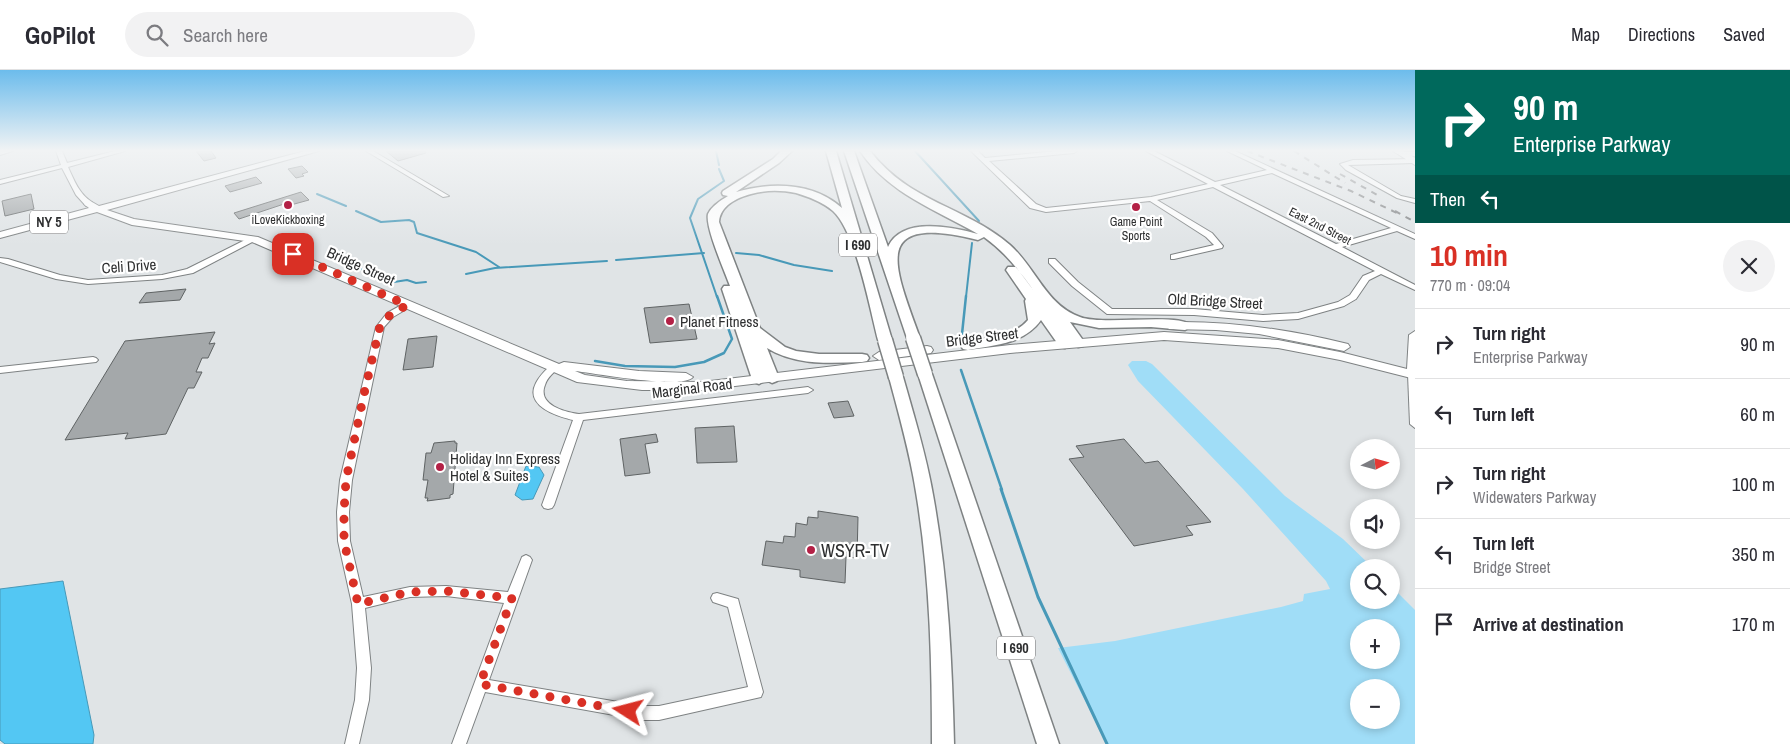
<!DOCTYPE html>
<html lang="en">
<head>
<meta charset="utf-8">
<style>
  :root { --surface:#fff; --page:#f2f2f3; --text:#2b2b33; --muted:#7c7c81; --line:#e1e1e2; --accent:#d93025 }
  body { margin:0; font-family:"Archivo Narrow",sans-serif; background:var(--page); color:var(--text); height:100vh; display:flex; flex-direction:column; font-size:19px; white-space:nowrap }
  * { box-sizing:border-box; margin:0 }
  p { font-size:16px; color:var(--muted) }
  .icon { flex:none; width:28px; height:28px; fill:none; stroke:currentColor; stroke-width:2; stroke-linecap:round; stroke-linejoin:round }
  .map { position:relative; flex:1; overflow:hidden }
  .drawer { display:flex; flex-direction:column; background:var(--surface); width:375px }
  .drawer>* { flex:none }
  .hud { background:#00695c; color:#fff; overflow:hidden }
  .needle { width:32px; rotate:84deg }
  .controls { position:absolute; left:1350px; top:369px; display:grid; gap:10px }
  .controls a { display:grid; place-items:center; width:50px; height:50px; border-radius:50%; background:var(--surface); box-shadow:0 2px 8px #0003; font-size:25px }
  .pin { position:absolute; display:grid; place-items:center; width:42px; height:42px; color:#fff; margin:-21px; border-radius:10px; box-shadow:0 2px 8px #0006 }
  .me { position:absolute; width:55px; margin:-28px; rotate:279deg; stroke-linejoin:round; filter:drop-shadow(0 0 4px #0008) }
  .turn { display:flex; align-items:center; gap:18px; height:105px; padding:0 15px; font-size:22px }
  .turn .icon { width:65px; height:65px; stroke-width:2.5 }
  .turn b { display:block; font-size:35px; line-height:42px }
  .then { display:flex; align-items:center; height:48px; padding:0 15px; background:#0003; gap:10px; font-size:19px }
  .round { display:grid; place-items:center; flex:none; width:52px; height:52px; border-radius:26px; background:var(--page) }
  .headline { display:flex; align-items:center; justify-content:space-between; height:85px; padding:0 15px }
  h1 { font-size:30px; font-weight:700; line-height:38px; color:var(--accent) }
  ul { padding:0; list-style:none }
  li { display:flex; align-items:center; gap:15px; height:70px; padding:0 15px; border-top:1px solid var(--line) }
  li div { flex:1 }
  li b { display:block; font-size:19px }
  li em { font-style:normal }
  header { display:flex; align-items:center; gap:30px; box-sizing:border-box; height:70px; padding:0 25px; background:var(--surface); border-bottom:1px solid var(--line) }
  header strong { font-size:24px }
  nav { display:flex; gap:28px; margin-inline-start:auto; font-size:18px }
  .search { width:350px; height:45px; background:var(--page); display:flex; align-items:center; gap:12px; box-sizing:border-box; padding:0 18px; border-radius:28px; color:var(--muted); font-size:19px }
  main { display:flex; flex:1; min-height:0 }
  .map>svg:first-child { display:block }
  .green { fill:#a0ddf7; fill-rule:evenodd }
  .water { fill:#53c7f3; stroke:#4899b8 }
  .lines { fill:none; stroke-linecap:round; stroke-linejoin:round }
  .stream-far2 { stroke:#4899b8; stroke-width:2 }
  .stream-far1 { stroke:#4899b8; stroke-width:2.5 }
  .stream { stroke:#4899b8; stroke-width:3 }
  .building { fill:#a4a8aa; stroke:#5f6364 }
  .minor-casing { stroke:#7e8283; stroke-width:2 }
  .major-casing { stroke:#7e8283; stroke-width:2 }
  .highway-casing { stroke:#7e8283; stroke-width:3 }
  .minor { fill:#fff; fill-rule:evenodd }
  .major { fill:#fff; fill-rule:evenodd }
  .highway { fill:#fff; fill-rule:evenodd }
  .rail { stroke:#7f8183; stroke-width:2; stroke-dasharray:6 6; stroke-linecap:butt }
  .highway-bridge-casing { stroke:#7e8283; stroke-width:17; stroke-linecap:butt }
  .highway-bridge { stroke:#fff; stroke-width:14 }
  .route { stroke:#d93025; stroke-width:9; stroke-dasharray:0 16.2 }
  .poi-dot { fill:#b32146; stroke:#fff; stroke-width:2 }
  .labels { text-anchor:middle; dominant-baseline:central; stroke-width:4.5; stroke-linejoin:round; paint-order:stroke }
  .far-poi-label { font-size:12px; fill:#2e2f30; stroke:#fff }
  .far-street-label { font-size:12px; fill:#2e2f30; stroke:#fff }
  .shield { fill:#fff; stroke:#6d6d6e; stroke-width:1 }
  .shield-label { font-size:14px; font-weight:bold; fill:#2e2f30 }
  .street-label { font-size:15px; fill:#2e2f30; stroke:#fff }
  .poi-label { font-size:15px; fill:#2e2f30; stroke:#fff; text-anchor:start }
  .near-poi-label { font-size:18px; fill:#2e2f30; stroke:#fff; text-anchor:start }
</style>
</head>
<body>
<header>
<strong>GoPilot</strong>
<div class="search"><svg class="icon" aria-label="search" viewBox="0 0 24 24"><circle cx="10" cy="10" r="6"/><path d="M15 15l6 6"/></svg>Search here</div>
<nav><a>Map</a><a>Directions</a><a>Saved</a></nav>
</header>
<main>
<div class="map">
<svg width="1415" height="674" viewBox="0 0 1415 674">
  <rect width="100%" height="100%" fill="#e0e4e6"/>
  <!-- green -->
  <path class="green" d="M1132,291h14l6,3 133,132 58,43 29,28 -13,1v32h32v-14l24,24v134h-308l-49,-96 57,-7 166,-34 22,-6 1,-7 26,-5 -4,-8 -83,-92 -105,-108 -10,-16zM1359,558h32v32h-32zM1359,618h32v32h-32z"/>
  <!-- water -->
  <g class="water">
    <polygon points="526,396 539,397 544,405 533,429 522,430 515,425"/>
    <polygon points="63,511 94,665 93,674 5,674 0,670 0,519"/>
  </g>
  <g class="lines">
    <!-- stream-far2 -->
    <g class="stream-far2">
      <polyline points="716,81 719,95"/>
      <polyline points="915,81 979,151"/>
      <polyline points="317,124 346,136"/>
      <polyline points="356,141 381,152 409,150 414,152 417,163 476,182 499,197"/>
      <polyline points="736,183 759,185 794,195 832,201"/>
      <polyline points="331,187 394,212 407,210 416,213 426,212"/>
      <polyline points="616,190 704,183"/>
      <polyline points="466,204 495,198 607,191"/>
      <polyline points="717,227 690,148 698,129 724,111 719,99"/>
      <polyline points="966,227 972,173"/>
    </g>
    <!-- stream-far1 -->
    <g class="stream-far1">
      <polyline points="962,264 966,226"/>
      <polyline points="595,291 625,296 675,297 704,292 724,283 732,269 717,226"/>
      <polyline points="961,300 1002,420"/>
    </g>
    <!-- stream -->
    <polyline class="stream" points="1001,419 1038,527 1107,674"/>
  </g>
  <!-- building -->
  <g class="building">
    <polygon points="196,81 211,81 216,88 204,91"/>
    <polygon points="386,81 425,81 426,83 398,91"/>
    <polygon points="302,96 308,102 302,104 304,106 296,108 288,99"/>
    <polygon points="256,107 262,113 230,122 225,116"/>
    <polygon points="301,122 309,130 287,136 284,134 239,149 234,143"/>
    <polygon points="31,124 34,139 5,146 2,131"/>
    <polygon points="186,219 180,230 139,233 146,223"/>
    <polygon points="689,234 697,269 650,273 644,238"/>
    <polygon points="215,262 209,274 215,273 208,288 202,288 196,302 202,302 194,318 188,318 166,364 125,369 128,363 65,370 125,271"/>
    <polygon points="437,266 433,297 403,300 408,269"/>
    <polygon points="848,331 854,346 834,348 828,333"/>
    <polygon points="734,356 737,392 697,393 695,358"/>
    <polygon points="656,364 658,372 645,374 650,403 625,406 620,369"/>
    <polygon points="1124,369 1145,393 1158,391 1211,452 1186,456 1193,465 1134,476 1069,389 1084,387 1076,376"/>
    <polygon points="455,371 455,373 457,373 453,424 450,425 450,428 427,431 428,428 425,428 428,410 423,410 426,383 431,383 434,373"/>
    <polygon points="818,441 858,447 857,488 846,487 845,513 800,507 800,500 762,495 766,471 783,473 784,466 795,467 796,453 807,455 808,447 818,448"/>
  </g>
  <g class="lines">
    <defs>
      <g id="minor">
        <polygon points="0,81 13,81 0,85"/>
        <path d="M56,81h6l5,12 48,-12h10l-57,16c6,13 11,27 24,35v4h-6l-10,-11 -14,-27 -62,16v-4l61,-15z"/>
        <polygon points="366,81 373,81 449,126 443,127"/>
        <path d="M971,81h7l7,7 71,-7h21l-3,2 -85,8 47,43 10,4 105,-11 57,-13 -62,-33h8l61,31 52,-12 -40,-19h8l180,83v5l-18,-8 -55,16 73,38v5l-34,-16 -12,6 -13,19 -12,7 -46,13 -35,2 -69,-6 -87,-1 -35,-28 -23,-23v-4h6l23,23 34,27h82l69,6 35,-2 40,-11 12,-7 13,-19 12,-5 -162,-84 -56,13 55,33 11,13 -1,2 -48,11h-3v-4l43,-10 -8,-8 -56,-36 -104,11 -16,-4zM1272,103l119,55 -55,16 -116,-59z"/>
        <polygon points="1402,82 1415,82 1415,86 1400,85 1399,84"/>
        <polygon points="1415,89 1414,93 1348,95 1401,126 1415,129 1415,133 1397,128 1346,100 1340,94 1353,90"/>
        <polygon points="251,167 257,167 258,169 193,203 162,209 88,214 56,209 0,192 0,188 8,189 60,205 88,210 162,205 187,199"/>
        <polygon points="407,232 411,235 410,237 393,247 384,257 352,410 349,442 350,471 363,527 410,517 446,516 508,522 522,487 526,485 530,487 532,490 489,610 642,636 659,636 748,617 728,537 713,532 711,528 713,524 717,523 738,529 739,533 763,622 761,627 659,650 642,650 485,622 466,674 452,674 504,533 446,526 410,527 365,538 371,598 369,630 359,674 345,674 355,630 357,598 352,534 338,471 337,442 340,410 376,257 387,243"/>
        <polygon points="93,287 96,288 98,290 96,292 0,303 0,297"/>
        <path d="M555,293l5,3c-5,6 -13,11 -15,19 -8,20 20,27 34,29l229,-27 5,3 -5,3 -225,27 -29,85 -2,3 -4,1 -4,-1 -2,-3 31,-85c-16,-4 -49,-14 -37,-37 4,-8 10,-13 16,-19z"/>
        <polygon points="1413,301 1415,301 1415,358 1410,354 1408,304"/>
      </g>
      <g id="major">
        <path d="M305,81h14l-212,59 27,9 124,18 301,127 5,-2 75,9 47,2 7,4c-10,13 -99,-4 -118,-6l10,4 42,6 75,1 308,-37 154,-13 114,8 62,12 67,17 2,-34 6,-4v48l-75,-19 -62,-12 -114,-8 -154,13 -308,37h-60l-65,-8 -325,-140 -120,-17 -35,-13 -97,26v-6l89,-24 -5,-4 2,-2h6l7,4z"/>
        <polygon points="1393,81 1403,81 1415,88 1415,95"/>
        <path d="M1173,252c59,-1 118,8 175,22l2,3 -6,4 -85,-17 -43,-4 -47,-1 -2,-3 2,-3z"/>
        <polygon points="927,276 931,277 933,280 931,283 879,290 873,286 879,282"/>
      </g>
      <g id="highway">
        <path d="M781,81h11l-13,12 -43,29c35,-10 77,-10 106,16l-16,-57h10l56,189 -7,4 -7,-4c-8,-31 -22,-108 -45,-129 -10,-9 -24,-14 -37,-18 -15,-3 -31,-3 -45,1 -15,4 -31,12 -32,28l41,106 25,19 11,4 23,3h43l5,1 2,3 -2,3 -5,1c-32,1 -66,4 -95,-14l12,30 -2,3 -5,2 -6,-3 -7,4 -5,-2 -2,-3 -30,-90 2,-3h6c-5,-14 -25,-59 -22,-72 3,-7 13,-14 20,-18l-5,-1 -1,-2 1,-2 50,-32z"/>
        <path d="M844,81h10l34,96c14,-31 64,-20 90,-13 -42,-24 -90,-41 -118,-83h10c40,52 95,55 140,94 26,23 36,60 70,72 23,9 100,-5 112,9l-7,4 -34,-3 -52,1 -29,-6 15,21 -2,3 -5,1 -6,-3 -7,4 -5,-1 -19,-27c-17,24 -46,25 -73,30l-5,-1 -2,-3 2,-3c22,-6 49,-4 65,-23l-3,-19 1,-2 -20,-29 2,-3h8l18,24c-15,-21 -29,-39 -50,-54l-6,3c-109,-27 -84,26 -58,98l-7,4 -5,-1z"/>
        <polygon points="925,299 930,301 932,304 1059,674 1037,674 918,304 920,301"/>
        <path d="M896,302l5,2 2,3c11,39 23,77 30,118 15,82 19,165 21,249h-22c0,-84 -2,-169 -16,-252 -6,-39 -17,-77 -27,-115l2,-3z"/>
      </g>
    </defs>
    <!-- minor casing -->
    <use href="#minor" class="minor-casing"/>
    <!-- major casing -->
    <use href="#major" class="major-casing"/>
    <!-- highway casing -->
    <use href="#highway" class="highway-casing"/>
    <!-- minor -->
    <use href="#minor" class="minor"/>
    <!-- major -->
    <use href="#major" class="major"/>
    <!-- highway -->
    <use href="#highway" class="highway"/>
    <!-- rail -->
    <g class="rail">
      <polyline points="1247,81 1351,121 1399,144"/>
      <polyline points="1294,81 1345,113"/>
      <polyline points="1340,104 1379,126"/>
      <polyline points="1395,141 1415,152"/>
    </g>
    <defs>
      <g id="highway-bridge">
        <polyline points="913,268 925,304"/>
        <polyline points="885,270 896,307"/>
      </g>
    </defs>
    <!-- highway-bridge casing -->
    <use href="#highway-bridge" class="highway-bridge-casing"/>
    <!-- highway-bridge -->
    <use href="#highway-bridge" class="highway-bridge"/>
  </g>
  <!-- sky -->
  <linearGradient id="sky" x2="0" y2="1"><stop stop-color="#6cbcec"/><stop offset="0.46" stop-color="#f1f3f4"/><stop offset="1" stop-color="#f1f3f4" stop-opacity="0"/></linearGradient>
  <rect width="1415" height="175" fill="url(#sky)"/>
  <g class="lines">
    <!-- route -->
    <polyline class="route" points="293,184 407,235 390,245 380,256 364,324 346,410 344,442 344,471 358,534 410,522 446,521 512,528 480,614 628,641"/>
  </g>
  <!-- markers -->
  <g class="poi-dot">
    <circle cx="288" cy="135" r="5"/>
    <circle cx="1136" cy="137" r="5"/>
    <circle cx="670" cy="251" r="5"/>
    <circle cx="440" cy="397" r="5"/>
    <circle cx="811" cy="480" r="5"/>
  </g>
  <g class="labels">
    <!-- far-poi labels -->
    <g class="far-poi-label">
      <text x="288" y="150">iLoveKickboxing</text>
      <text x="1136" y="152">Game Point<tspan x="1136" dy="14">Sports</tspan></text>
    </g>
    <!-- far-street labels -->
    <g class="far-street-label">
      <text transform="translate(1320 156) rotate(27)">East 2nd Street</text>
    </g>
    <!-- shield labels -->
    <g class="shield">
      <rect x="30" y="140.5" width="38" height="23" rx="4"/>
      <rect x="839" y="163.5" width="38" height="23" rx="4"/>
      <rect x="997" y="566.5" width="38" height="23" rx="4"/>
    </g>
    <g class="shield-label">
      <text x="49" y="152">NY 5</text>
      <text x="858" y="175">I 690</text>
      <text x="1016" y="578">I 690</text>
    </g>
    <!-- street labels -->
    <g class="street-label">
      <text transform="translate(129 196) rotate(-4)">Celi Drive</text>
      <text transform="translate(361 196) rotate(24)">Bridge Street</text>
      <text transform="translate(1215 231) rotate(3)">Old Bridge Street</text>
      <text transform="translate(982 267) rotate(-7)">Bridge Street</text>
      <text transform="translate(692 318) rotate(-7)">Marginal Road</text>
    </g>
    <!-- poi labels -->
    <g class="poi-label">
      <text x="680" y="251">Planet Fitness</text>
      <text x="450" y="388">Holiday Inn Express<tspan x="450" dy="17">Hotel &amp; Suites</tspan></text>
    </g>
    <!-- near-poi labels -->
    <g class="near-poi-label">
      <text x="821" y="480">WSYR-TV</text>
    </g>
  </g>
</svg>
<div class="controls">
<a><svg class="needle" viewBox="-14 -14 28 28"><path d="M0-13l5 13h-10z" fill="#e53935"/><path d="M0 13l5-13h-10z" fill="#7c7c81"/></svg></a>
<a><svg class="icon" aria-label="sound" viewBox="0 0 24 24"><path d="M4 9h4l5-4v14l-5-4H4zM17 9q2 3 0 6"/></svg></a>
<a><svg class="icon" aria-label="search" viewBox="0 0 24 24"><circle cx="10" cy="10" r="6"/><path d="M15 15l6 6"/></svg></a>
<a>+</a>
<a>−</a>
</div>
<div class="pin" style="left:293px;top:184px;background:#d93025"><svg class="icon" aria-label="arrive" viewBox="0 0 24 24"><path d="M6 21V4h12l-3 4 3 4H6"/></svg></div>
<svg class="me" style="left:628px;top:641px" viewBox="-20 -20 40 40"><path d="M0-17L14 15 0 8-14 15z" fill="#d93025" stroke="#fff" stroke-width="4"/></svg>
</div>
<section class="drawer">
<div class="hud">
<div class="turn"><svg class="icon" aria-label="right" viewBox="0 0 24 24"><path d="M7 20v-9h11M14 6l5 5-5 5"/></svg><div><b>90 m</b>Enterprise Parkway</div></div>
<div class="then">Then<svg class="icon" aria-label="left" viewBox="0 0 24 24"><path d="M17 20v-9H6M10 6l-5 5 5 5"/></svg></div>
</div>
<div class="headline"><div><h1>10 min</h1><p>770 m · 09:04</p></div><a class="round"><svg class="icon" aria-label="close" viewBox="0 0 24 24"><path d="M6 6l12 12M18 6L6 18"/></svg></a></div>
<ul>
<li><svg class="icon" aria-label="right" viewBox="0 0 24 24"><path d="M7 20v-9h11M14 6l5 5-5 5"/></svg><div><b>Turn right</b><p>Enterprise Parkway</p></div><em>90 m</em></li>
<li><svg class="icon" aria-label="left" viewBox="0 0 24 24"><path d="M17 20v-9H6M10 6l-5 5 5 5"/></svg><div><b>Turn left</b></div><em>60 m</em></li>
<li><svg class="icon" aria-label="right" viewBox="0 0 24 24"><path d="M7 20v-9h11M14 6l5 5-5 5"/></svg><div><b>Turn right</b><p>Widewaters Parkway</p></div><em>100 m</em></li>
<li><svg class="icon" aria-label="left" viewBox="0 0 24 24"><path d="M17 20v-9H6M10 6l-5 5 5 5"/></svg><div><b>Turn left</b><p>Bridge Street</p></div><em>350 m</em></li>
<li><svg class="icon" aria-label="arrive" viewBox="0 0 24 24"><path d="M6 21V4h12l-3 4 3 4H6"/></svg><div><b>Arrive at destination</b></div><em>170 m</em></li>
</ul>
</section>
</main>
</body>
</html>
